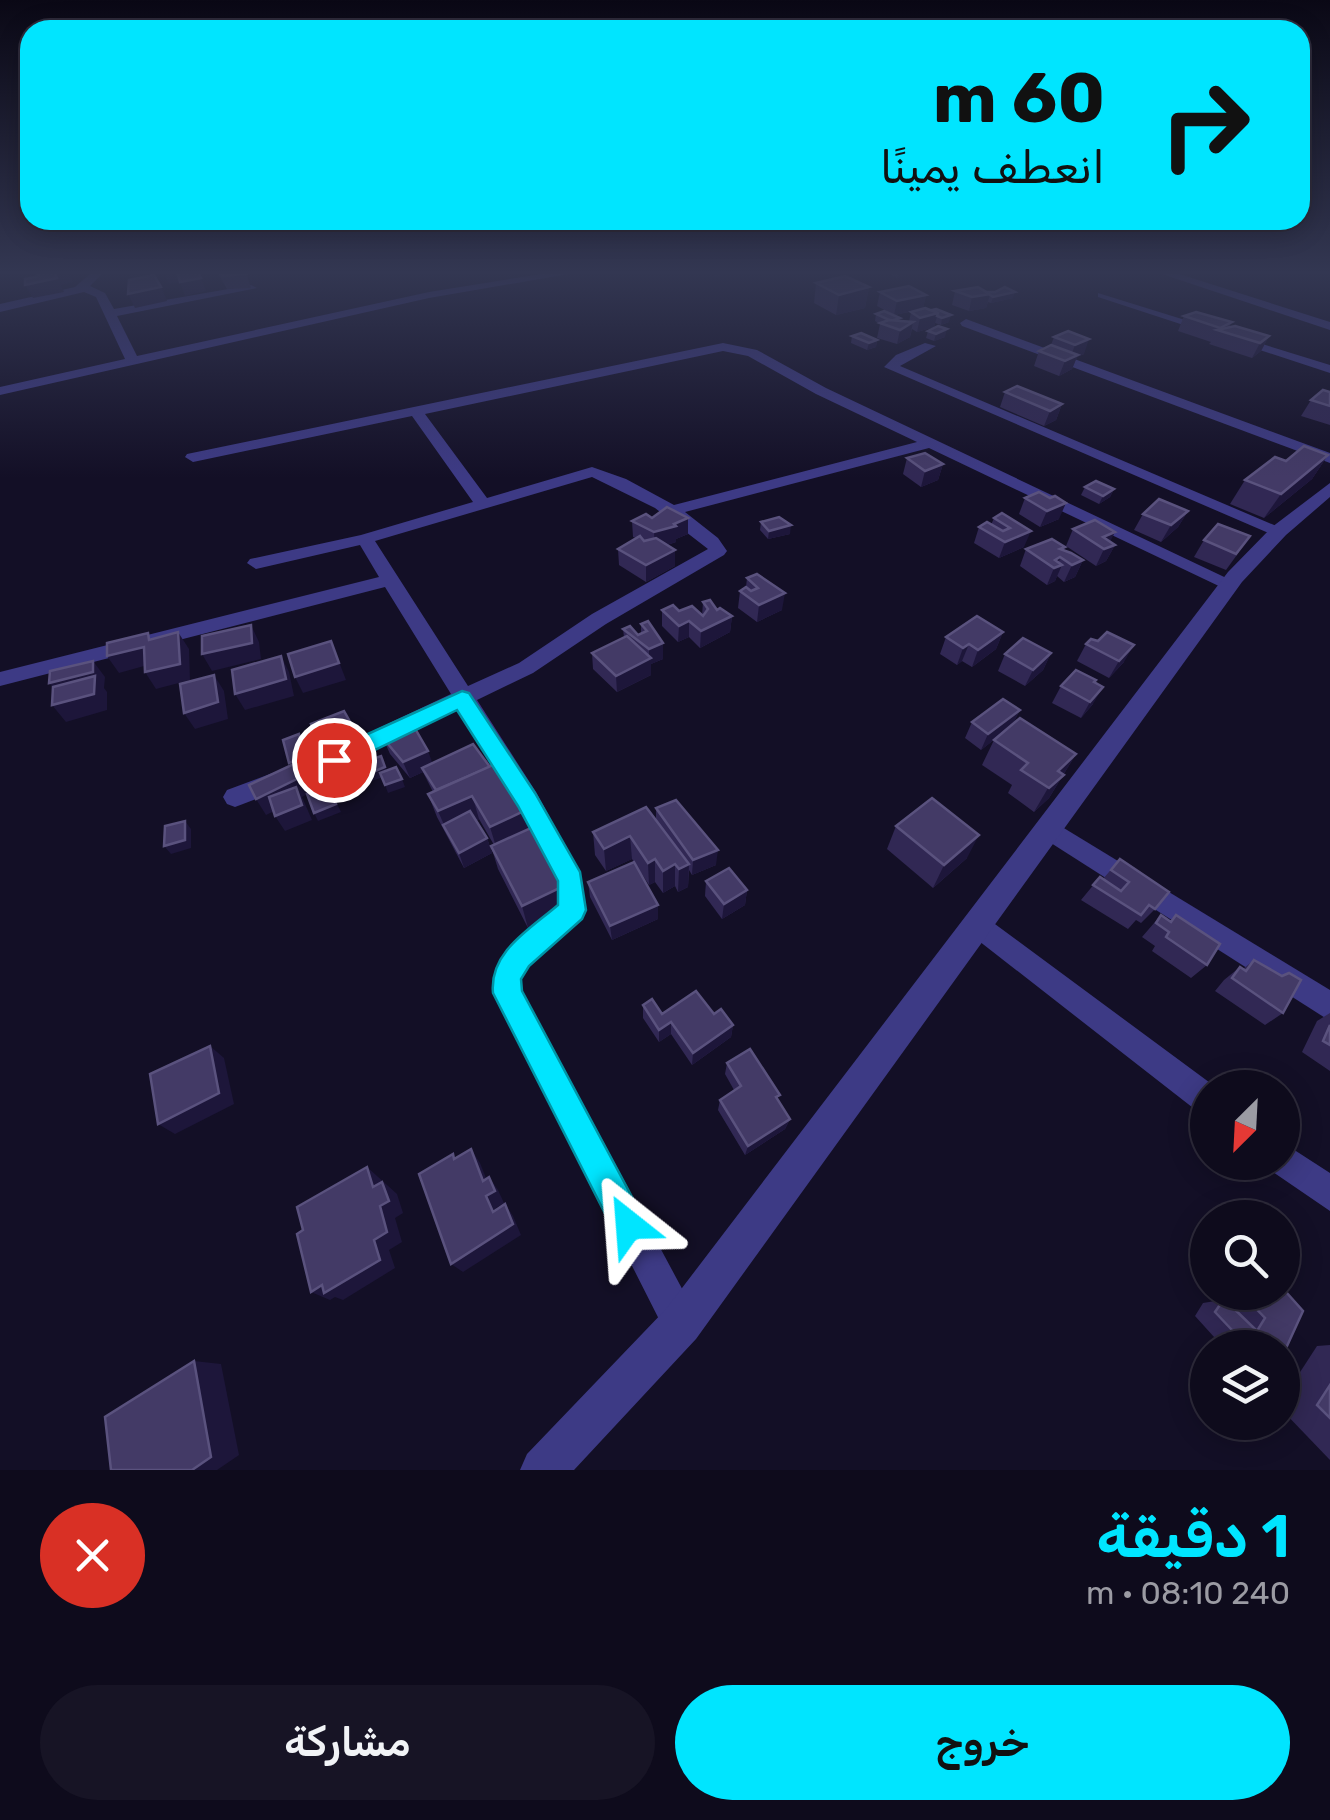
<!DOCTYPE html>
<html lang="ar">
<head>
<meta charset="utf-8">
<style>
  :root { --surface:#0e0b1c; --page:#171425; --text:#f1f3f6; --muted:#9b9ba3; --line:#2e2b3b; --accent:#00e5ff }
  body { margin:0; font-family:Rubik,"Noto Naskh Arabic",sans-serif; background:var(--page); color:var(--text); direction:rtl; height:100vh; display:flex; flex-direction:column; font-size:38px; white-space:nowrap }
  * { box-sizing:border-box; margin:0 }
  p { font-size:32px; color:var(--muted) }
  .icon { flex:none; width:55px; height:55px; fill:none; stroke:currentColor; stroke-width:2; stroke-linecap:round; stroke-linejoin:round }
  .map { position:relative; height:1470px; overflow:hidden; direction:ltr }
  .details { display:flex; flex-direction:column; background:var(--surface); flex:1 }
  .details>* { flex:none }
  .guide { position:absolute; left:20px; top:20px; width:1290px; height:210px; border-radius:30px; box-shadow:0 5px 25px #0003,0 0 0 2px var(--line); direction:rtl; background:#00e5ff; color:#111; overflow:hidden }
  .needle { width:65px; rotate:204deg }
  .buttons { position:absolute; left:1190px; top:1070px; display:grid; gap:20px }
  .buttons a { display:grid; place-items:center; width:110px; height:110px; border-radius:50%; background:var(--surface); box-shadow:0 5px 25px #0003,0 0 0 2px var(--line); font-size:50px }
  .pin { position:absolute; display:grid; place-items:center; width:85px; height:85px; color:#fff; margin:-42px; border:5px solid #fff; border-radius:50%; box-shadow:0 2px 10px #0007 }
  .me { position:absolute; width:110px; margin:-55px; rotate:332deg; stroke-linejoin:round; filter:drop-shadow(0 0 8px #0008) }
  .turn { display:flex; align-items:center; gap:35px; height:210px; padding:0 40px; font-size:45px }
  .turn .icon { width:130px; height:130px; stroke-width:2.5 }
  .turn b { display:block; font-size:70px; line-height:85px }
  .round { display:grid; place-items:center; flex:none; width:105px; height:105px; border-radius:52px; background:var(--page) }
  .summary { display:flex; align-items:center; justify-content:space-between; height:170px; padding:0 40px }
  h1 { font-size:60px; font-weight:600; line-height:75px; color:var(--accent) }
  .button { display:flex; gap:20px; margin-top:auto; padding:20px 40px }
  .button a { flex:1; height:115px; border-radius:60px; background:var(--accent); color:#111; font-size:40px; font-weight:600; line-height:115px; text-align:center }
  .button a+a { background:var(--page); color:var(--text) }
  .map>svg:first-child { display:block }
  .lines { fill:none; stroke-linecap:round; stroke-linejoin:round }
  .minor { fill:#3d3a85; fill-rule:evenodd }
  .tertiary { fill:#3d3a85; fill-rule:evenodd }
  .wall { fill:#312854 }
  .shaded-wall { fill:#1d163a }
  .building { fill:#433a66; stroke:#5a527e; stroke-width:2.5 }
  .route { fill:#00e5ff; stroke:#0095a6; stroke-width:2.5 }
</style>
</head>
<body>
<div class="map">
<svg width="1330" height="1470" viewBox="0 0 1330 1470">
  <rect width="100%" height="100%" fill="#130f26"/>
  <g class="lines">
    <!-- minor -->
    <g class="minor">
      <polygon points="92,272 104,272 90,286 105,293 114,309 251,285 257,288 117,316 137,356 429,292 553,272 580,272 429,298 0,395 0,387 125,359 96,297 84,292 0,312 0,304 75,287"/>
      <polygon points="1156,272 1173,272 1330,322 1330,330"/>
      <polygon points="1098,293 1330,365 1330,373 1098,297"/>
      <polygon points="966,319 1330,453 1330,463 962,326 960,323"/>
      <path d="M723,343l34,7 69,38 413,196 -2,4h-14l-294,-140 -244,64 33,26 9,13 -3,4 -118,69 -73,49 -56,27 59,92 44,81 5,37 -4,9 -52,47 -8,13 1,11 172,321 6,13 -6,13 -13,6 -13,-6 -174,-344c-5,-40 37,-64 64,-88v-23l-40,-76 -59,-97 -117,56 -99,39 -8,3 -8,-3 -4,-7 4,-7 99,-37 125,-59 -66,-107 -385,99v-14l379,-95 -19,-32 -104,24 -9,-6 3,-4 111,-24 112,-33 -61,-86 -219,46 -8,-5 2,-3zM723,351l25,5 68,38 101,48 -243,63 -48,-26 -34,-12 -105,31 -62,-84zM592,477l63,31 53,41 -116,65 -73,49 -51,23 -93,-145z"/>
      <polygon points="925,343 936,346 900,366 1288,531 1285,535 1273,535 884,367 896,355"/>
      <polygon points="1049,819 1330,990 1330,1021 1040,836 1037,829 1040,822"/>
      <polygon points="980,913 1217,1088 1208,1088 1208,1116 1197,1111 970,934 966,925 970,916"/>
      <polygon points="1282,1142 1330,1173 1330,1211 1270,1170 1267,1162 1282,1162"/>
    </g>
    <!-- tertiary -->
    <polygon class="tertiary" points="1330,483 1330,497 1286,535 1242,582 696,1339 574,1470 520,1470 527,1454 666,1309 1228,572 1272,527"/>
  </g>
  <!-- wall -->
  <g class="wall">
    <polygon points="209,272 246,272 251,288 227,289 218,273 211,274"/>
    <polygon points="885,272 911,272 910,274 897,278"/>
    <polygon points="816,283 869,287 865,308 836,315 814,303"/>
    <polygon points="955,291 986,292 1013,298 991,303 988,302 986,308 969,311 952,305"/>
    <polygon points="880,292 926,295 923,308 949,322 941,325 935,323 934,327 917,332 912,329 910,337 897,344 877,338 880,324 875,321 876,314 900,318 899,321 909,322 911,312 919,310 894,315 877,306"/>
    <polygon points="1184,316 1232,322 1229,327 1269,336 1261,351 1252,358 1209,344 1211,342 1178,331"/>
    <polygon points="928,331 945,337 934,341 926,338"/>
    <polygon points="1068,331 1084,354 1077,357 1072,369 1059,376 1034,366 1039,351 1051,345 1054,337"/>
    <polygon points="852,336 877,340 876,347 867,350 851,343"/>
    <polygon points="1005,392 1062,404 1056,420 1044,426 1000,407"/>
    <polygon points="1330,392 1330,425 1301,416 1311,400"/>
    <polygon points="1328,455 1312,479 1264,518 1230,504 1245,480 1286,461"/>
    <polygon points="907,458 943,464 938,480 921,487 903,474"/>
    <polygon points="1085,487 1114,489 1110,497 1099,504 1081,495"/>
    <polygon points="1025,498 1059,519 1040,527 1019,514"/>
    <polygon points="1188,511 1178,527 1161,542 1134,530 1143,514"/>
    <polygon points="1002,513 1024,547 999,558 974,543 979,527 991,525 994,518"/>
    <polygon points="632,521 688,534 676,539 676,542 667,545 675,566 646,582 619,565 618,549 636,538 633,537"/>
    <polygon points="761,522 790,534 768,539 760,530"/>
    <polygon points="1073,529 1115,545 1106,561 1096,566 1066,546"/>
    <polygon points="1204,540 1239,552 1226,570 1194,557"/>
    <polygon points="1065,547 1064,551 1083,560 1075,577 1064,582 1057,576 1055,581 1047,585 1020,566 1026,549"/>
    <polygon points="747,578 782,610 757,622 738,608 740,591 746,587"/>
    <polygon points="703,602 717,610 732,616 730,632 700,648 689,637 678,642 662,626 662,610 702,616"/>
    <polygon points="648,621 663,659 651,664 651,675 617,692 593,669 592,653 624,637 623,629 638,635 641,634 641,624"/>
    <polygon points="1003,632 996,649 972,667 962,661 957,665 940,654 946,637"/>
    <polygon points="1086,644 1124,662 1109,678 1077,661"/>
    <polygon points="1051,653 1043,670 1025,686 998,671 1005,654"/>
    <polygon points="1094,683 1093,704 1081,718 1052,703 1061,686"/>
    <polygon points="1020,710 1012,725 1076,754 1049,798 1034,812 1008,793 1012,785 982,765 994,740 1000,735 981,750 965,738 972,722"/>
    <polygon points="383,738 433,763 529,829 566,885 570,907 528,928 498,869 491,846 494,845 479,819 476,821 487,838 492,853 464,868 437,817 428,794 433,792 423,772 410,778 390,754"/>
    <polygon points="656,808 716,865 692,875 689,870 688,887 678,892 675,886 663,893 655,882 649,885 636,865 658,905 658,919 612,940 590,897 588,882 634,862 632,859 606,871 595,855 593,832 656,821"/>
    <polygon points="896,826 967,858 933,888 887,849"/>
    <polygon points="1120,859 1155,909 1141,923 1136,920 1128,929 1081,900 1100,877 1103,879"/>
    <polygon points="706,881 747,890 745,905 722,919 705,896"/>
    <polygon points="1161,915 1170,921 1176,915 1207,965 1191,978 1152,951 1155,946 1142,937"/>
    <polygon points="1254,960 1283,1013 1265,1025 1215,991 1224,980 1240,967 1243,969"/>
    <polygon points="643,1005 662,1014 714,1014 733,1025 731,1037 692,1065 671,1034 659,1042 643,1018"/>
    <polygon points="1330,1013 1330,1071 1302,1052 1317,1021"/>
    <polygon points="727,1063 778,1100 790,1119 785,1129 745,1155 718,1110 720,1100 734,1090 725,1074"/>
    <polygon points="1213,1292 1286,1292 1282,1348 1224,1348 1195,1316 1203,1303 1221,1300"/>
    <polygon points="1330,1345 1330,1460 1282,1410 1282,1400 1317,1346"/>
  </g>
  <!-- shaded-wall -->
  <g class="shaded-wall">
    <polygon points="54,272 68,272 73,282 61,285 64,292 33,298 25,285"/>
    <polygon points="139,272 152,272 157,283 137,287 130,274"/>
    <polygon points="153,272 195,272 201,278 206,291 185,296 180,282 169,284 164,274 154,276"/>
    <polygon points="714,272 738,272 714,277"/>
    <polygon points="898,272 911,272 910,274 897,278"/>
    <polygon points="161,287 167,301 135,308 128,294"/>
    <polygon points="869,287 865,308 836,315 839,295"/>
    <polygon points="1015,292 1013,298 991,303 993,297"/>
    <polygon points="990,294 986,308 969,311 972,297"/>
    <polygon points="926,295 923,309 894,315 897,301"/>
    <polygon points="938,313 934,327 917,332 920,318"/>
    <polygon points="951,315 949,322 941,325 942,318"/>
    <polygon points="913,322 910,337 897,344 900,330"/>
    <polygon points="947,329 945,337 934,341 936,334"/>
    <polygon points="1269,336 1261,351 1252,358 1260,343"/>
    <polygon points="1089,339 1084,354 1077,357 1072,369 1059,376 1065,361 1070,358 1075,345"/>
    <polygon points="877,340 876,347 867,350 869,343"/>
    <polygon points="1062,404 1056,420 1044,426 1050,411"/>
    <polygon points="1328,455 1312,479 1264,518 1281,494"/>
    <polygon points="943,464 938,480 921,487 925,471"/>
    <polygon points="1114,489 1110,497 1099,504 1103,496"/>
    <polygon points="1066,503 1059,519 1040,527 1047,511"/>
    <polygon points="1188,511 1178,527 1161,542 1171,525"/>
    <polygon points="688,518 688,534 676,539 676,542 655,549 654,532"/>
    <polygon points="791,525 790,534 768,539 769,531"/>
    <polygon points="1031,531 1024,547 999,558 1005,542"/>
    <polygon points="1115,532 1107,548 1115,545 1106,561 1096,566 1104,549 1103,537"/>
    <polygon points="1065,547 1056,568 1062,565 1055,581 1047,585 1054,568 1051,567 1060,549"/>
    <polygon points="675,550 675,566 646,582 646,565"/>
    <polygon points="1083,560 1075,577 1064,582 1072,565"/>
    <polygon points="785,593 782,610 757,622 759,605"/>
    <polygon points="732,616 730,632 700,648 701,631"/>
    <polygon points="689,621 689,637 678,642 679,626"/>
    <polygon points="251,625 259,642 261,659 212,671 202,654"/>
    <polygon points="178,632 189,649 190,680 156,689 145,672"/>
    <polygon points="1003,632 996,649 972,667 978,650"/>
    <polygon points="331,641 346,680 303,693 295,677"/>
    <polygon points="663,643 663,659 651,664 651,675 617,692 616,676 649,659 649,649"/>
    <polygon points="969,644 962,661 957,665 963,648"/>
    <polygon points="1134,645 1124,662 1109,678 1119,661"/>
    <polygon points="144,647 155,663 119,673 107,656"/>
    <polygon points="1051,653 1043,670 1025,686 1033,670"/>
    <polygon points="281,656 289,672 294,696 245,710 235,694"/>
    <polygon points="93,661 105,677 104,688 107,692 107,710 66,722 52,705 63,699 49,683"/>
    <polygon points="214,675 224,691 228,719 195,729 184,713"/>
    <polygon points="1103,687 1093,704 1081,718 1090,702"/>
    <polygon points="1020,710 1012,726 981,750 988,734"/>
    <polygon points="353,727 360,743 328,757 320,741"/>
    <polygon points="299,734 303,742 310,765 294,771 289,763"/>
    <polygon points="428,751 434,767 410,778 403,762"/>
    <polygon points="1076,754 1049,798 1034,812 1058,771"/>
    <polygon points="385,767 389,775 369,782 365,775"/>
    <polygon points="492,770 473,798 479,819 448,834 438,811"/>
    <polygon points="305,775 314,791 302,797 312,820 285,831 275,816 300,798 266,815 256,799"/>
    <polygon points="402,779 405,787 388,793 385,785"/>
    <polygon points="328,785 341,812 318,821 314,813"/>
    <polygon points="524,811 530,834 497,850 490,827"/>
    <polygon points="185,821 191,829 191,848 171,854 164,846"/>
    <polygon points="979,835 967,858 933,888 944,865"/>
    <polygon points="630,836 632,859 606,871 604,849"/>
    <polygon points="487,838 492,853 464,868 459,853"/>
    <polygon points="718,850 716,865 692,875 693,860"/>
    <polygon points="655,859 655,882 649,885 648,863"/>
    <polygon points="675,864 675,886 663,893 663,871"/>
    <polygon points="689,864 688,887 678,892 679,869"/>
    <polygon points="566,885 570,907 528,928 522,906"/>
    <polygon points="747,890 745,905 722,919 724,904"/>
    <polygon points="658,905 658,919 612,940 610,926"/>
    <polygon points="671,1022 671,1034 659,1042 659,1030"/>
    <polygon points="733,1025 731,1037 692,1065 693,1053"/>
    <polygon points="210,1046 224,1058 234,1104 175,1134 158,1124"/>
    <polygon points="790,1119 785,1129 745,1155 748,1146"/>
    <polygon points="471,1149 480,1163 492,1193 489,1177 498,1190 504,1203 496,1208 502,1223 493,1212"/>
    <polygon points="367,1167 397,1194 403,1213 395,1218 402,1242 389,1250 395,1268 343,1300 335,1297 330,1300 311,1292 374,1240 380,1206"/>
    <polygon points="505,1204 513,1216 521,1235 463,1272 451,1264"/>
    <polygon points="194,1361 221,1364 239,1455 217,1470 192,1470"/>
  </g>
  <!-- building -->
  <g class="building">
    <polygon points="35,272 54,272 57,278 25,285 25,279 39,276"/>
    <polygon points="177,272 198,272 201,278 180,282"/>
    <polygon points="219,272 245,272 246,274 222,276"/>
    <polygon points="154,275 161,287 128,294 129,280"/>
    <polygon points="845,276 869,287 839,295 816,283"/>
    <polygon points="909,286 926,295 897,301 880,292"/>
    <polygon points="978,287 990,294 972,297 955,291"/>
    <polygon points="1005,287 1015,292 993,297 986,292 995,292"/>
    <polygon points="925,308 938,313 920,318 911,312"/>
    <polygon points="936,309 951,315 942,318 937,316 938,313 932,310"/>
    <polygon points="884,311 900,318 891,321 876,314"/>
    <polygon points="1196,312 1232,322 1220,328 1184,316"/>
    <polygon points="889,320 913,322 900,330 880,323"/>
    <polygon points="938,326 947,329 936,334 928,331"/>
    <polygon points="1235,326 1269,336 1260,343 1217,330"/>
    <polygon points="1068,331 1089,339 1075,345 1054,337"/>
    <polygon points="861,333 877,340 869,343 852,336"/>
    <polygon points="1051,345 1078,355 1065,361 1039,351"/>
    <polygon points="1017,386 1062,404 1050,411 1005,392"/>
    <polygon points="1323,390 1330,392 1330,406 1311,400"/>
    <polygon points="1304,446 1328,455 1281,494 1245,480 1275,457 1286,461"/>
    <polygon points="925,453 943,464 925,471 907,458"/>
    <polygon points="1096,481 1114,489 1103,496 1085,487"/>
    <polygon points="1039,492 1050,498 1055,496 1066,503 1047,511 1025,498"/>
    <polygon points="1159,499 1188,511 1171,525 1143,514"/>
    <polygon points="667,507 688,518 674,524 676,526 654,532 632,521 646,514 652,518"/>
    <polygon points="1002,513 1031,531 1005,542 979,527 987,522 1003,531 1010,528 994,518"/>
    <polygon points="779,517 791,525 769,531 761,522"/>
    <polygon points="1095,520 1115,532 1103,537 1115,545 1104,549 1073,529"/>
    <polygon points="1218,524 1250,536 1236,554 1204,540"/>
    <polygon points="640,536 644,541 656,538 675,550 646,565 618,549"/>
    <polygon points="1052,539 1065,547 1060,549 1071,553 1083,560 1072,565 1060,557 1055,560 1062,565 1054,568 1026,549"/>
    <polygon points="757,574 785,593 759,605 740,591 746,587 751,591 758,588 747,578"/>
    <polygon points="710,600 717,610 720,608 732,616 701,631 689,621 679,626 662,610 673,605 679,611 692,606 703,616 708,609 703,602"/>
    <polygon points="977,616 1003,632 978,650 969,644 963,648 946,637"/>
    <polygon points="648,621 663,643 649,649 623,629 630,626 638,635 647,631 641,624"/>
    <polygon points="251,625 252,643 202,654 202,636"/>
    <polygon points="178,632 180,664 145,672 144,647 107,656 107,643 148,633 149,640"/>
    <polygon points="1107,632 1134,645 1119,661 1086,644 1091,639 1098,641"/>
    <polygon points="627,636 651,658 616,676 592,653"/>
    <polygon points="1023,638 1051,653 1033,670 1005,654"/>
    <polygon points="331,641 339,663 295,677 288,654"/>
    <polygon points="281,656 286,679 235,694 232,670"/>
    <polygon points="93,661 93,672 49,683 50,671"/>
    <polygon points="1076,670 1096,680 1094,682 1103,687 1090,702 1061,686"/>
    <polygon points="214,675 218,702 184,713 180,684"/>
    <polygon points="95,676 94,694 52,705 53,687"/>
    <polygon points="1003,699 1020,710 988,734 972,722"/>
    <polygon points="344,711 353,727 320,741 311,724"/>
    <polygon points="1020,718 1076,754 1058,771 1064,775 1049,788 1021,770 1028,763 994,740"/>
    <polygon points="413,725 428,751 403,762 383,738"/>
    <polygon points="299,734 305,757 289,763 283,740"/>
    <polygon points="473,744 490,767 436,790 422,768"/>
    <polygon points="381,756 385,767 365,775 361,763"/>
    <polygon points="298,762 305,775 256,799 249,785"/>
    <polygon points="495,764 524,811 490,827 472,796 438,811 428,794"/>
    <polygon points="396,767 402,779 385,785 380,773"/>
    <polygon points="328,785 336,804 314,813 307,794"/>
    <polygon points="296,787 302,805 275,816 269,797"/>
    <polygon points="932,798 979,835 944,865 896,826"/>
    <polygon points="676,800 718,850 693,860 656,808"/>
    <polygon points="646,807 689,864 679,869 675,864 663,871 655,859 648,863 630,836 604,849 593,832"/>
    <polygon points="470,811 487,838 459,853 443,825"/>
    <polygon points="185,821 185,840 164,846 165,826"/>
    <polygon points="533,827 566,885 522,906 491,846"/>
    <polygon points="1120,859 1169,892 1155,909 1149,905 1141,915 1093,885 1100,877 1121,891 1129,882 1111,870"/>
    <polygon points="634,862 658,905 610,926 588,882"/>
    <polygon points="729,868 747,890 724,904 706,881"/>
    <polygon points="1161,915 1171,922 1176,915 1220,944 1207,965 1166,937 1169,932 1156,923"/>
    <polygon points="1254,960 1282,976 1289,973 1301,980 1283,1013 1232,978 1240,967 1246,971"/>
    <polygon points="696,991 714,1014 721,1009 733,1025 693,1053 671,1022 659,1030 643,1005 652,999 662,1014"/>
    <polygon points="1330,1025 1330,1045 1323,1041"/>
    <polygon points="210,1046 219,1093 158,1124 150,1074"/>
    <polygon points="750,1049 780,1095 776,1097 790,1119 748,1146 720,1100 741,1086 727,1063"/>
    <polygon points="471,1149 483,1181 489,1177 495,1191 486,1196 493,1212 505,1204 513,1224 451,1264 419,1174 453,1154 454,1159"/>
    <polygon points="367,1167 373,1187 382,1182 389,1201 380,1206 387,1232 374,1240 380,1260 324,1293 322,1285 311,1292 297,1234 303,1230 297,1207"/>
    <polygon points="1240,1292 1286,1292 1303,1311 1282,1357 1282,1348 1249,1348 1215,1312 1224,1299 1257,1331 1265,1318"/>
    <polygon points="194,1361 211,1457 192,1470 111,1470 105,1417"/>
    <polygon points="1330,1385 1330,1418 1317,1405"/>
  </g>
  <!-- sky -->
  <linearGradient id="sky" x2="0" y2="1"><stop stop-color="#0a0815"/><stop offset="0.57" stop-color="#333752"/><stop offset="1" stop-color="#333752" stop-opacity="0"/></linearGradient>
  <rect width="1330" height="478" fill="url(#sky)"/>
  <!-- route -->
  <path class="route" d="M462,691l7,2 66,100 45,79 6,38 -4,9 -53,47 -8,13 1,12 125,234 -6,12 -12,5 -12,-5 -124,-244c-4,-41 37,-64 65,-88v-24l-40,-75 -61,-96 -115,56h-16l-4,-6 4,-7z"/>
</svg>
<div class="buttons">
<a><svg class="needle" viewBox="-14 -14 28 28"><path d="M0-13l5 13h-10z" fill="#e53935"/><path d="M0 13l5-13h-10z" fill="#9b9ba3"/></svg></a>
<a><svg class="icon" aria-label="search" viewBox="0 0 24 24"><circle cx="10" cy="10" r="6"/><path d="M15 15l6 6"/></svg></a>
<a><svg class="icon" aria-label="layers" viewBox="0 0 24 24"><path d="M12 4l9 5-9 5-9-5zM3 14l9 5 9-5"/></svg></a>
</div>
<div class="pin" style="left:334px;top:760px;background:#d93025"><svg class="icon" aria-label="arrive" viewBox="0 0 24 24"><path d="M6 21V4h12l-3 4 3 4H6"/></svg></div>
<svg class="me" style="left:629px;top:1225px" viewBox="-20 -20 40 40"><path d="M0-17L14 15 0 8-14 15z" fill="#00e5ff" stroke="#fff" stroke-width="4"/></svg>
<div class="guide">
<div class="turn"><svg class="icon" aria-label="right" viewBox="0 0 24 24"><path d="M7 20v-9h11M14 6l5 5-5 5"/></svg><div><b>60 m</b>انعطف يمينًا</div></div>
</div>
</div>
<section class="details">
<div class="summary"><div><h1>1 دقيقة</h1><p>240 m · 08:10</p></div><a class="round" style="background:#d93025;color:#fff"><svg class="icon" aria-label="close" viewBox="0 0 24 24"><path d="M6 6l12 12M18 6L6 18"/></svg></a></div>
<div class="button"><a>خروج</a><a>مشاركة</a></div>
</section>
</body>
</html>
